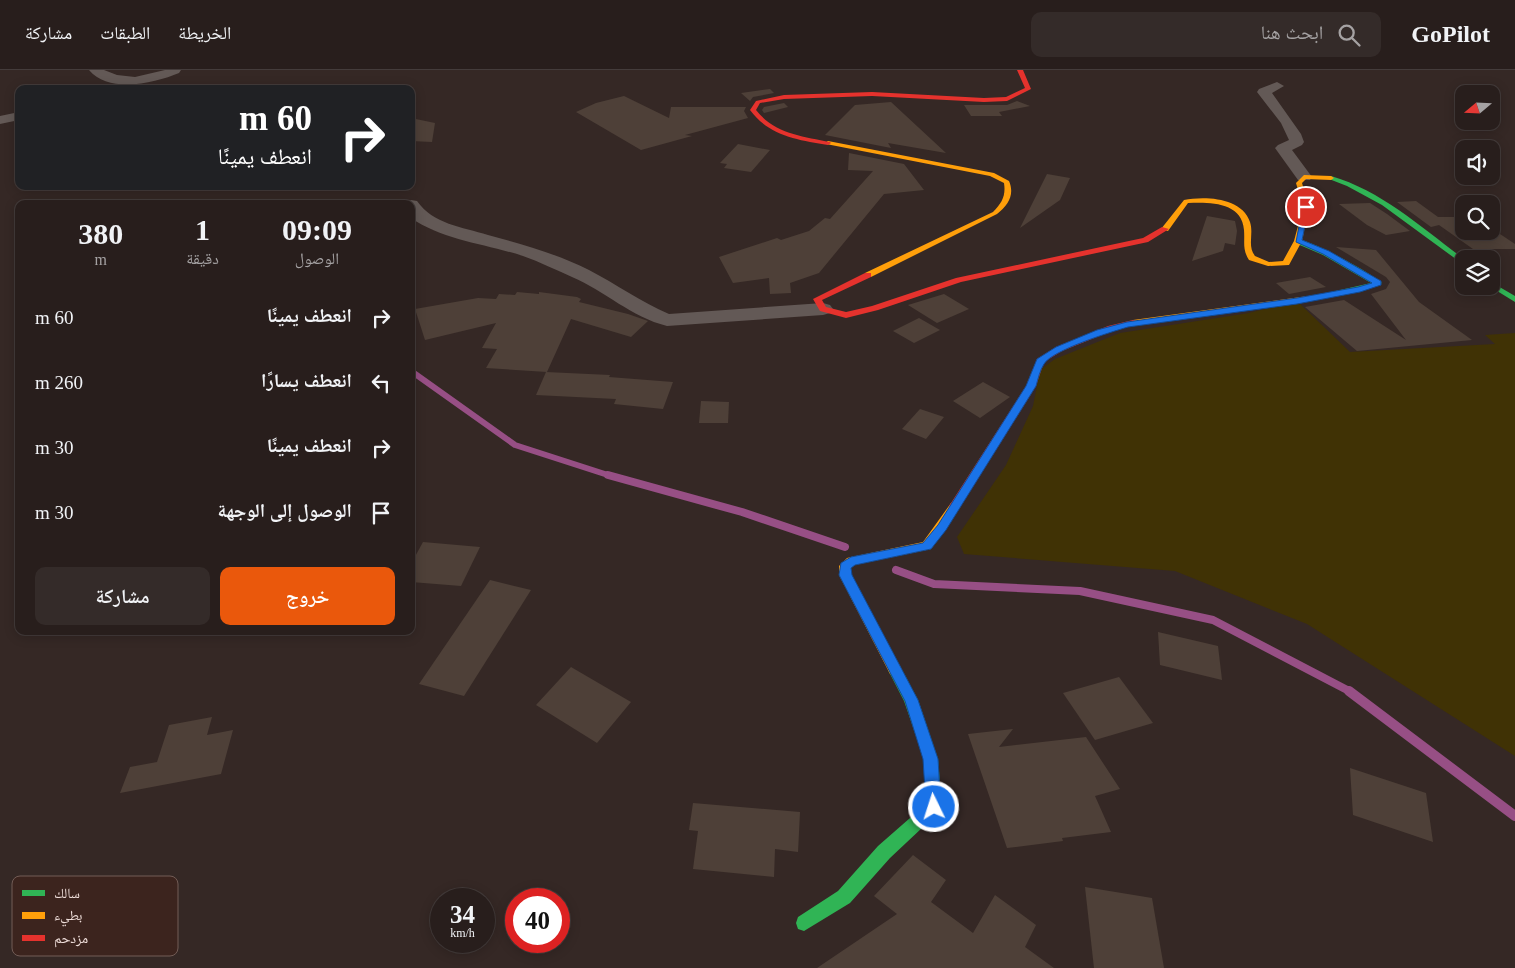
<!DOCTYPE html>
<html lang="ar">
<head>
<meta charset="utf-8">
<style>
  :root { --surface:#281e1c; --page:#342b29; --text:#f1f3f6; --muted:#a5a2a3; --line:#443c3b; --accent:#ea580c }
  body { margin:0; font-family:"Times New Roman","Noto Naskh Arabic",serif; background:var(--page); color:var(--text); direction:rtl; height:100vh; display:flex; flex-direction:column; font-size:19px; white-space:nowrap }
  * { box-sizing:border-box; margin:0 }
  p { font-size:16px; color:var(--muted) }
  .icon { flex:none; width:28px; height:28px; fill:none; stroke:currentColor; stroke-width:2; stroke-linecap:round; stroke-linejoin:round }
  .map { position:relative; flex:1; overflow:hidden; direction:ltr }
  .panel { position:absolute; left:15px; top:130px; width:400px; height:435px; display:flex; flex-direction:column; background:var(--surface); border-radius:10px; box-shadow:0 2px 12px #0003,0 0 0 1px var(--line); direction:rtl }
  .panel>* { flex:none }
  .banner { position:absolute; left:15px; top:15px; width:400px; height:105px; border-radius:10px; box-shadow:0 2px 12px #0003,0 0 0 1px var(--line); direction:rtl; background:#202124; color:#fff; overflow:hidden }
  .needle { width:32px; rotate:251deg }
  .tools { position:absolute; left:1455px; top:15px; display:grid; gap:10px }
  .tools a { display:grid; place-items:center; width:45px; height:45px; border-radius:10px; background:var(--surface); box-shadow:0 2px 12px #0003,0 0 0 1px var(--line); font-size:25px }
  .speed { position:absolute; left:430px; top:818px; display:flex; gap:10px; font-size:25px; font-weight:700; text-align:center }
  .speed>* { display:grid; place-content:center; width:65px; height:65px; border-radius:50%; background:var(--surface); box-shadow:0 2px 12px #0003,0 0 0 1px var(--line); line-height:1 }
  .speed small { font-size:12px; font-weight:400 }
  .speed .limit { border:8px solid #d22; background:#fff; color:#111 }
  .pin { position:absolute; display:grid; place-items:center; width:42px; height:42px; color:#fff; margin:-21px; border:2px solid #fff; border-radius:50%; box-shadow:0 1px 5px #0007 }
  .me { position:absolute; width:55px; margin:-28px; rotate:356deg; stroke-linejoin:round; filter:drop-shadow(0 0 4px #0008) }
  .turn { display:flex; align-items:center; gap:18px; height:105px; padding:0 20px; font-size:22px }
  .turn .icon { width:65px; height:65px; stroke-width:2.5 }
  .turn b { display:block; font-size:35px; line-height:42px }
  .eta { display:flex; justify-content:space-evenly; align-items:center; height:85px; text-align:center }
  .eta b { font-size:30px; font-weight:600; line-height:35px }
  .cta { display:flex; gap:10px; margin-top:auto; padding:10px 20px }
  .cta a { flex:1; height:58px; border-radius:10px; background:var(--accent); color:#fff; font-size:20px; font-weight:600; line-height:58px; text-align:center }
  .cta a+a { background:var(--page); color:var(--text) }
  ul { padding:0; list-style:none }
  li { display:flex; align-items:center; gap:15px; height:65px; padding:0 20px }
  li div { flex:1 }
  li b { display:block; font-size:19px }
  li em { font-style:normal }
  header { display:flex; align-items:center; gap:30px; box-sizing:border-box; height:70px; padding:0 25px; background:var(--surface); border-bottom:1px solid var(--line) }
  header strong { font-size:24px }
  nav { display:flex; gap:28px; margin-inline-start:auto; font-size:18px }
  .search { width:350px; height:45px; background:var(--page); display:flex; align-items:center; gap:12px; box-sizing:border-box; padding:0 18px; border-radius:10px; color:var(--muted); font-size:19px }
  .map>svg:first-child { display:block }
  .green { fill:#403205 }
  .lines { fill:none; stroke-linecap:round; stroke-linejoin:round }
  .stream-far2 { stroke:#974f85; stroke-width:6 }
  .stream-far1 { stroke:#974f85; stroke-width:8 }
  .stream { stroke:#974f85; stroke-width:10 }
  .building { fill:#4e4038 }
  .street { fill:#635956; fill-rule:evenodd }
  .fast { fill:#30b455; fill-rule:evenodd }
  .slow { fill:#ff9f0a; fill-rule:evenodd }
  .jam { fill:#e5322d; fill-rule:evenodd }
  .route { fill:#1a73e8; stroke:#114b97 }
  .key { fill:#3c241e; stroke:#725c56; stroke-width:1 }
  .key-label { font-size:14px; fill:#efdeda }
</style>
</head>
<body>
<header>
<strong>GoPilot</strong>
<div class="search"><svg class="icon" aria-label="search" viewBox="0 0 24 24"><circle cx="10" cy="10" r="6"/><path d="M15 15l6 6"/></svg>ابحث هنا</div>
<nav><a>الخريطة</a><a>الطبقات</a><a>مشاركة</a></nav>
</header>
<div class="map">
<svg width="1515" height="898" viewBox="0 0 1515 898">
  <rect width="100%" height="100%" fill="#352825"/>
  <!-- green -->
  <polygon class="green" points="1297,231 1350,282 1495,274 1485,265 1515,263 1515,686 1307,554 1175,501 964,484 957,467 1006,395 1033,336 1040,300 1055,289 1120,263 1249,243"/>
  <g class="lines">
    <!-- stream-far2 -->
    <polyline class="stream-far2" points="411,301 515,375 611,406"/>
    <!-- stream-far1 -->
    <g class="stream-far1">
      <polyline points="608,405 742,442 845,477"/>
      <polyline points="896,500 934,514 1080,521 1213,550 1351,622"/>
    </g>
    <!-- stream -->
    <polyline class="stream" points="1349,621 1515,746"/>
  </g>
  <!-- building -->
  <g class="building">
    <polygon points="770,19 774,23 753,27 750,31 741,23"/>
    <polygon points="624,26 669,48 671,37 746,37 744,41 748,48 685,65 692,66 641,80 576,42 596,33"/>
    <polygon points="1017,31 1030,36 999,42 1002,46 971,46 964,35 1007,35"/>
    <polygon points="891,32 946,83 888,73 891,78 825,65 855,35"/>
    <polygon points="784,33 788,37 764,43 762,40 764,37"/>
    <polygon points="411,48 435,53 432,72 411,71"/>
    <polygon points="738,74 770,80 751,102 724,98 727,94 720,93"/>
    <polygon points="849,83 904,94 924,120 884,124 819,203 790,213 791,223 770,224 769,208 733,213 719,187 777,168 781,170 809,161 825,148 830,149 873,101 848,100"/>
    <polygon points="1047,104 1070,108 1060,130 1020,158"/>
    <polygon points="1416,131 1438,147 1464,147 1464,161 1491,161 1491,158 1515,174 1515,179 1473,179 1439,155 1431,157 1397,132"/>
    <polygon points="1370,133 1387,144 1410,161 1386,165 1367,155 1339,134"/>
    <polygon points="1207,146 1235,151 1237,161 1235,175 1225,173 1223,181 1192,191"/>
    <polygon points="1336,177 1376,180 1419,232 1472,270 1357,281 1305,237 1344,230 1406,270 1371,224 1386,219 1390,212 1386,207"/>
    <polygon points="1310,207 1326,217 1289,224 1276,213"/>
    <polygon points="517,222 539,224 539,222 577,227 581,229 579,232 628,244 648,251 631,267 571,249 547,302 486,298 497,279 482,278 496,253 425,270 415,239 478,228 496,229 499,224 515,225"/>
    <polygon points="944,224 969,239 937,253 908,235"/>
    <polygon points="919,248 940,260 914,273 893,261"/>
    <polygon points="546,302 610,305 609,307 673,312 663,339 614,334 616,329 536,325"/>
    <polygon points="983,312 1010,327 980,348 953,331"/>
    <polygon points="701,331 729,332 728,353 699,353"/>
    <polygon points="920,339 944,347 926,369 902,359"/>
    <polygon points="423,472 480,477 461,516 411,512 411,494"/>
    <polygon points="490,510 531,520 464,626 419,614"/>
    <polygon points="1158,562 1218,576 1222,610 1160,595"/>
    <polygon points="571,597 631,632 597,673 536,635"/>
    <polygon points="1119,607 1153,653 1095,670 1063,623"/>
    <polygon points="212,647 207,665 233,660 221,704 120,723 130,697 157,692 169,655"/>
    <polygon points="1013,659 999,677 1086,667 1120,719 1095,726 1111,762 1062,768 1063,771 1007,778 968,664"/>
    <polygon points="1350,698 1426,723 1433,772 1353,745"/>
    <polygon points="693,733 800,742 798,782 775,779 774,807 693,799 698,761 689,760"/>
    <polygon points="913,785 946,810 931,832 973,863 995,825 1036,855 1025,877 1054,898 817,898 897,844 874,826"/>
    <polygon points="1085,817 1152,828 1164,898 1094,898"/>
  </g>
  <g class="lines">
    <!-- street -->
    <g class="street">
      <path d="M89,0h15l13,5 18,2 30,-7h16l-2,3c-24,10 -70,21 -90,-3z"/>
      <polygon points="1277,12 1284,16 1272,23 1301,64 1304,72 1302,75 1292,80 1312,107 1310,110 1298,110 1275,78 1278,75 1289,70 1281,53 1257,22 1259,19"/>
      <polygon points="19,42 19,50 0,54 0,46"/>
      <path d="M411,130l6,1c16,23 45,26 71,34 34,9 69,19 101,35 27,14 52,32 80,44l154,-11 7,2 3,4 -3,4 -7,2 -156,11c-36,-9 -62,-35 -95,-49 -16,-7 -32,-15 -49,-21 -37,-12 -80,-16 -112,-38v-14h-8z"/>
    </g>
    <!-- fast -->
    <g class="fast">
      <path d="M1331,106c51,15 91,52 133,83v6l-82,-60 -35,-19 -18,-7 -1,-1z"/>
      <path d="M1295,169c13,-1 76,34 87,44l-19,8 -36,6v-4l44,-10 -48,-28 -28,-12z"/>
      <polygon points="1491,212 1515,226 1515,232 1489,216 1491,216"/>
      <polygon points="895,594 900,596 918,630 938,689 942,737 939,742 890,788 850,833 804,861 798,859 796,853 798,847 838,821 878,776 926,734 924,689 904,631 888,600 890,596"/>
    </g>
    <!-- slow -->
    <g class="slow">
      <path d="M828,71l166,32 15,8c6,14 -1,24 -12,33l-126,63h-6v-4l128,-61c9,-9 13,-16 11,-29l-14,-7 -164,-32 -1,-1z"/>
      <path d="M1304,105l27,1 3,2 -3,2 -25,-1 -4,4 7,24 -7,34 -13,24 -21,1 -19,-6c-7,-11 -4,-18 -5,-30 -2,-28 -34,-28 -56,-27l-20,28 -7,-2 23,-29c20,-4 58,-3 66,22 4,12 -3,24 5,34l14,6 14,-1 11,-20 9,-34 -7,-24z"/>
      <polygon points="1330,223 1333,223 1333,227 1297,233 1133,256 1129,253 1133,250"/>
      <polygon points="955,432 961,436 931,479 854,495 851,498 851,505 902,600 900,604 895,606 890,604 839,505 839,496 847,488 851,487 923,472 951,433"/>
    </g>
    <!-- jam -->
    <g class="jam">
      <path d="M1017,0h6l8,19 -24,12 -23,1 -112,-6 -88,3 -24,4 -4,7c19,24 46,26 74,32l1,1 -3,2c-30,-5 -59,-9 -78,-35l6,-9 28,-6 88,-3 112,6 22,-1 19,-9z"/>
      <polygon points="1162,157 1169,159 1148,172 961,212 878,240 846,248 820,241 813,229 865,203 871,203 871,207 822,230 826,237 846,242 872,236 956,208 1143,168"/>
      <polygon points="1133,250 1136,251 1136,255 1114,260 1062,281 1044,292 1036,316 959,439 951,439 949,436 951,433 1026,316 1037,289 1056,277 1108,256"/>
    </g>
  </g>
  <!-- route -->
  <path class="route" d="M1303,135l6,2 -7,33 27,11 52,30v4l-21,7 -63,12 -169,23c-17,5 -76,23 -84,37 -4,6 -6,15 -8,22l-90,144 -15,19 -76,16 -4,3 1,7 66,125 20,59 3,48 -2,5 -5,2 -6,-2 -2,-5 -3,-48 -18,-58 -66,-126 2,-12 10,-6 72,-14 15,-18 88,-139 11,-27 19,-12 41,-17 30,-8 170,-24 61,-11 14,-4 -49,-29 -27,-12z"/>
  <!-- legend -->
  <rect x="12" y="806" width="166" height="80" rx="8" class="key"/>
  <rect x="22" y="820" width="23" height="6" fill="#30b455"/>
  <rect x="22" y="842" width="23" height="7" fill="#ff9f0a"/>
  <rect x="22" y="865" width="23" height="6" fill="#e5322d"/>
  <g class="key-label">
    <text x="54" y="828">سالك</text>
    <text x="54" y="850">بطيء</text>
    <text x="54" y="873">مزدحم</text>
  </g>
</svg>
<div class="tools">
<a><svg class="needle" viewBox="-14 -14 28 28"><path d="M0-13l5 13h-10z" fill="#e53935"/><path d="M0 13l5-13h-10z" fill="#a5a2a3"/></svg></a>
<a><svg class="icon" aria-label="sound" viewBox="0 0 24 24"><path d="M4 9h4l5-4v14l-5-4H4zM17 9q2 3 0 6"/></svg></a>
<a><svg class="icon" aria-label="search" viewBox="0 0 24 24"><circle cx="10" cy="10" r="6"/><path d="M15 15l6 6"/></svg></a>
<a><svg class="icon" aria-label="layers" viewBox="0 0 24 24"><path d="M12 4l9 5-9 5-9-5zM3 14l9 5 9-5"/></svg></a>
</div>
<div class="speed"><div>34<small>km/h</small></div><div class="limit">40</div></div>
<div class="pin" style="left:1306px;top:137px;background:#d93025"><svg class="icon" aria-label="arrive" viewBox="0 0 24 24"><path d="M6 21V4h12l-3 4 3 4H6"/></svg></div>
<svg class="me" style="left:934px;top:737px" viewBox="-20 -20 40 40"><circle r="17" fill="#1a73e8" stroke="#fff" stroke-width="3"/><path d="M0-11L8 9 0 5-8 9z" fill="#fff"/></svg>
<div class="banner">
<div class="turn"><svg class="icon" aria-label="right" viewBox="0 0 24 24"><path d="M7 20v-9h11M14 6l5 5-5 5"/></svg><div><b>60 m</b>انعطف يمينًا</div></div>
</div>
<section class="panel">
<div class="eta">
<div><b>09:09</b><p>الوصول</p></div>
<div><b>1</b><p>دقيقة</p></div>
<div><b>380</b><p>m</p></div>
</div>
<ul>
<li><svg class="icon" aria-label="right" viewBox="0 0 24 24"><path d="M7 20v-9h11M14 6l5 5-5 5"/></svg><div><b>انعطف يمينًا</b></div><em>60 m</em></li>
<li><svg class="icon" aria-label="left" viewBox="0 0 24 24"><path d="M17 20v-9H6M10 6l-5 5 5 5"/></svg><div><b>انعطف يسارًا</b></div><em>260 m</em></li>
<li><svg class="icon" aria-label="right" viewBox="0 0 24 24"><path d="M7 20v-9h11M14 6l5 5-5 5"/></svg><div><b>انعطف يمينًا</b></div><em>30 m</em></li>
<li><svg class="icon" aria-label="arrive" viewBox="0 0 24 24"><path d="M6 21V4h12l-3 4 3 4H6"/></svg><div><b>الوصول إلى الوجهة</b></div><em>30 m</em></li>
</ul>
<div class="cta"><a>خروج</a><a>مشاركة</a></div>
</section>
</div>
</body>
</html>
